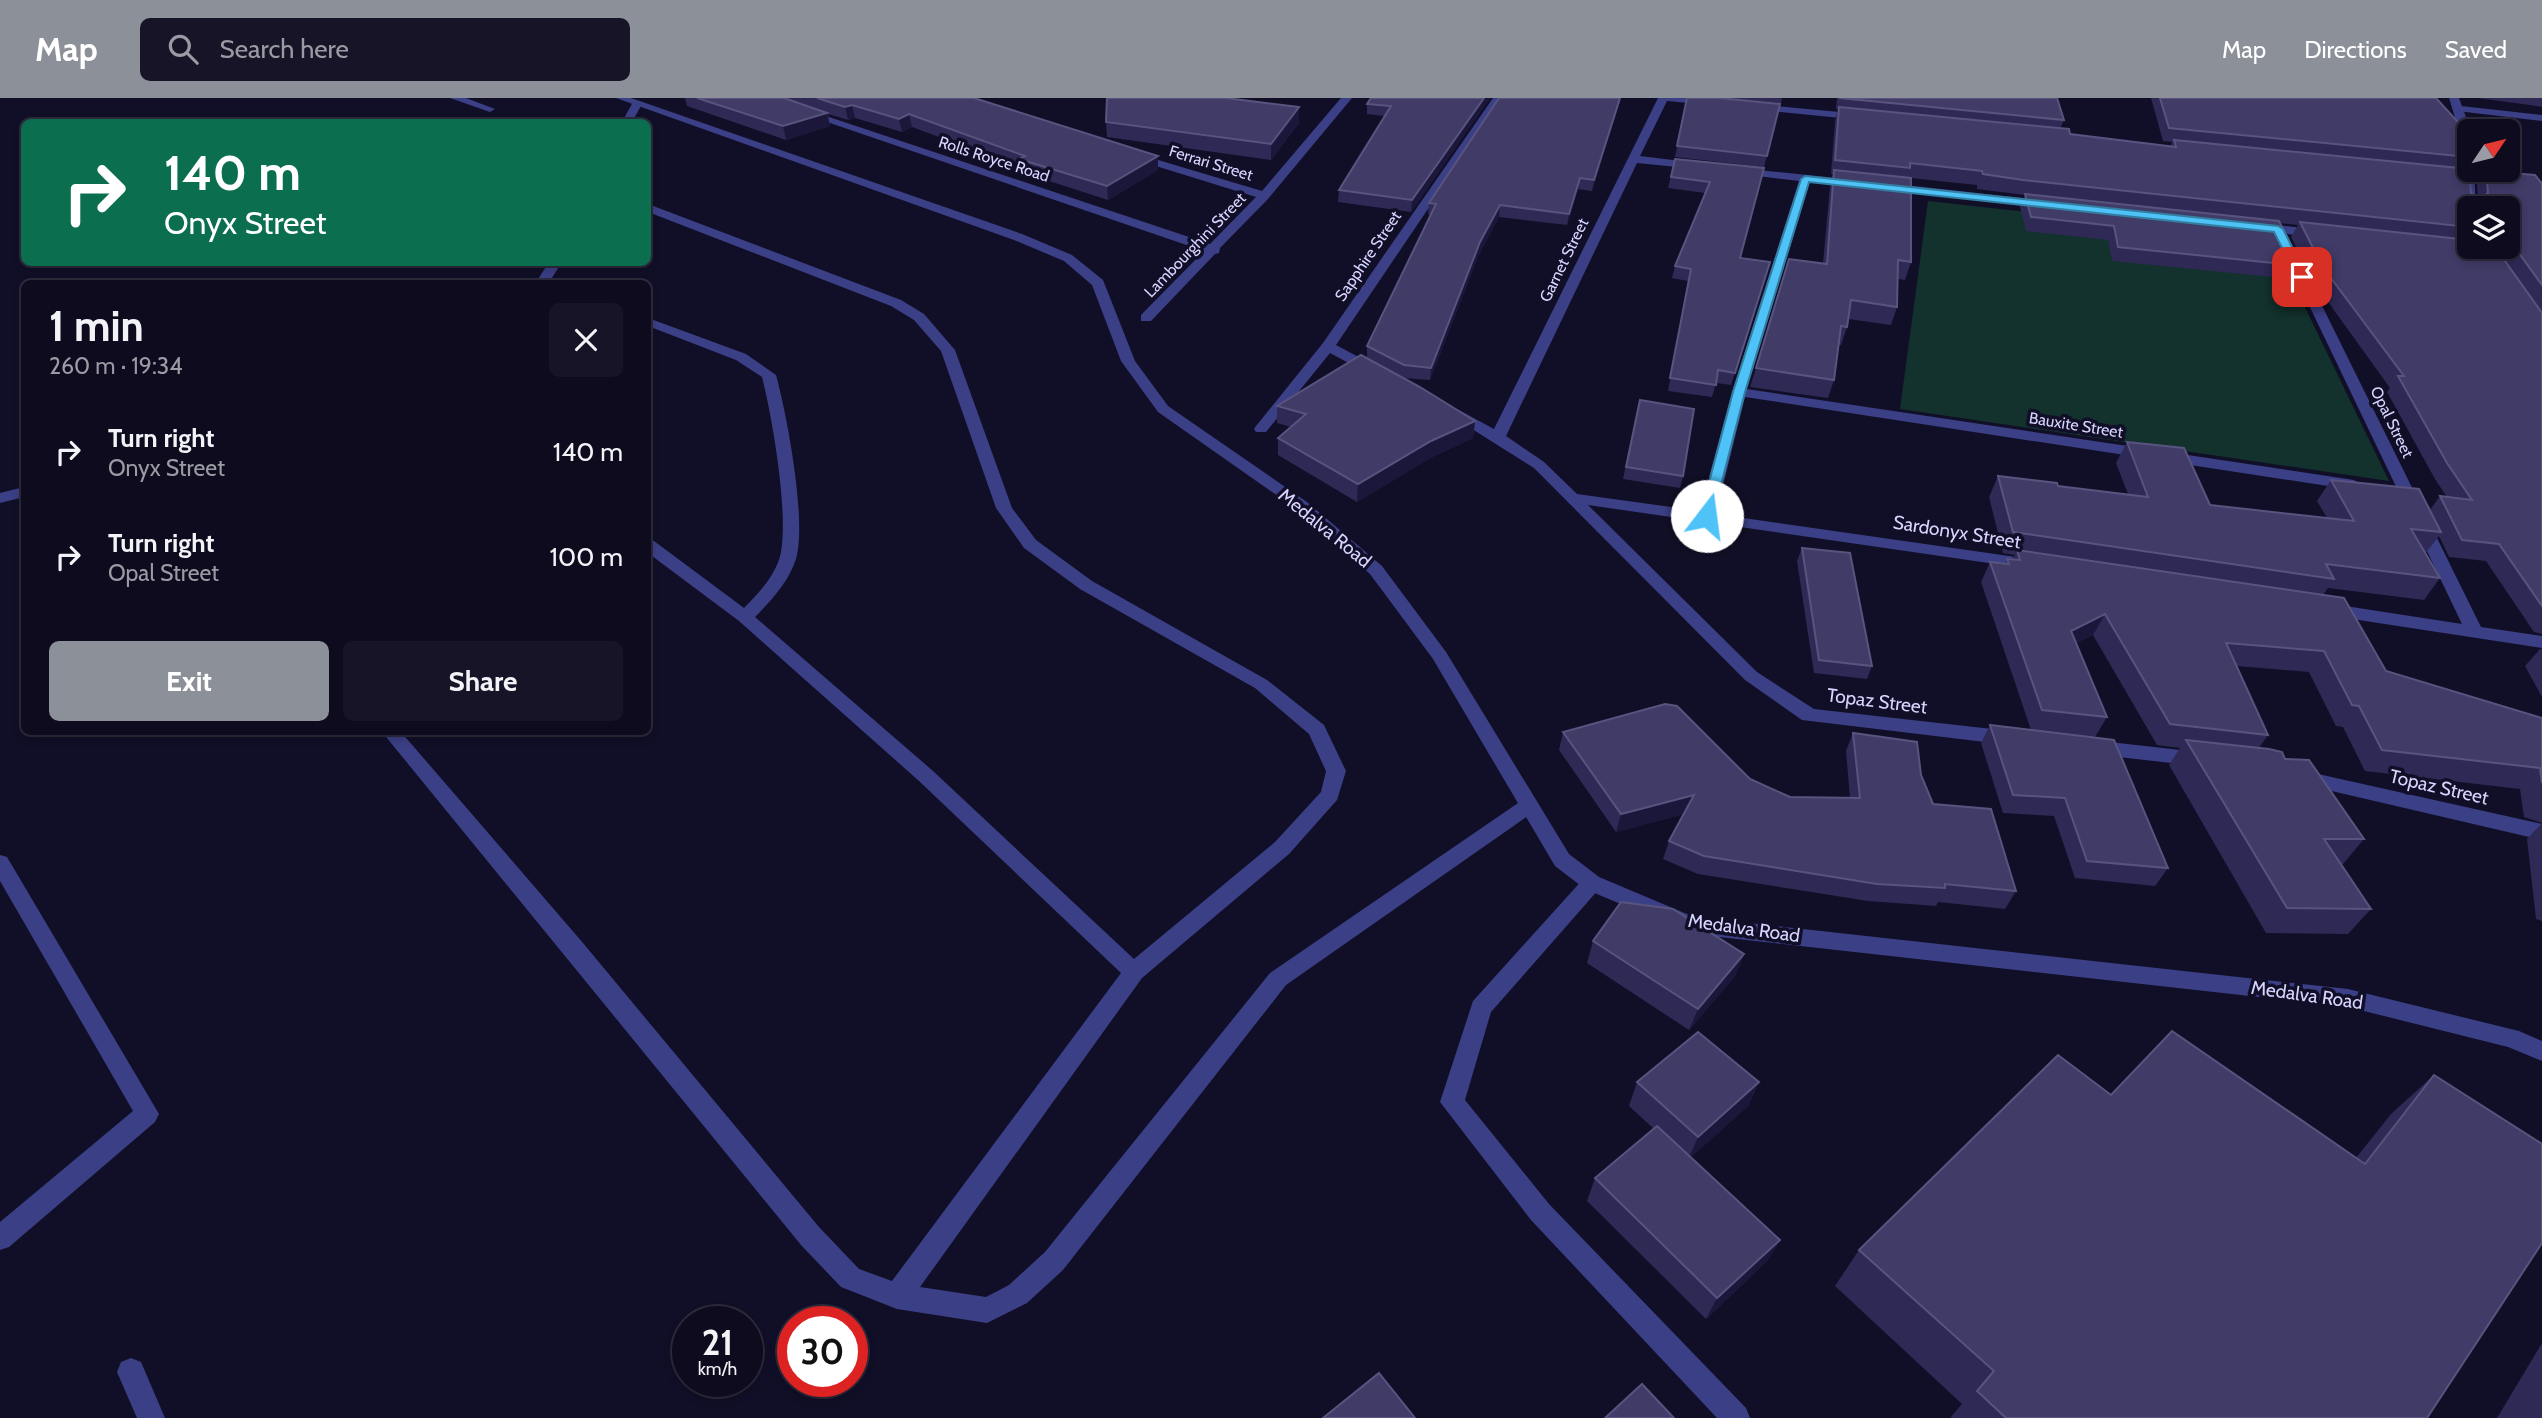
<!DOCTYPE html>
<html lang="en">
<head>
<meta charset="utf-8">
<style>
  :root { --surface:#0d0b1d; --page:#161426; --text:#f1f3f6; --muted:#9a9ba4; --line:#2d2b3b; --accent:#8c9099 }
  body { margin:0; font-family:Cabin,sans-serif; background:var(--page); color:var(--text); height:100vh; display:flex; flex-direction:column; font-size:26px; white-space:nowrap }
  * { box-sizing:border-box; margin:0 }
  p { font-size:23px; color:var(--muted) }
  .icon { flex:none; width:38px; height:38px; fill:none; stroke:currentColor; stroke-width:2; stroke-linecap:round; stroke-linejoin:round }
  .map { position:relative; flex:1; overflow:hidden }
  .drawer { position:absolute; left:21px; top:182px; width:630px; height:455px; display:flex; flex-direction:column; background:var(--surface); border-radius:10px; box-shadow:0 4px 10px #0003,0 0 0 2px var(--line) }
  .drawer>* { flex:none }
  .banner { position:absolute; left:21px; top:21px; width:630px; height:147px; border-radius:10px; box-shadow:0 4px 10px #0003,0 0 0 2px var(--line); background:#0b6e4f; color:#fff; overflow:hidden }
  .needle { width:46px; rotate:55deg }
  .tools { position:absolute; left:2457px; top:21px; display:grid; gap:14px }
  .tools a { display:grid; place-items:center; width:63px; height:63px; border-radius:10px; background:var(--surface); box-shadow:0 4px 10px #0003,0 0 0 2px var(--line); font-size:35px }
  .speed { position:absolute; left:672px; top:1208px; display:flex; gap:14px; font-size:35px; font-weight:700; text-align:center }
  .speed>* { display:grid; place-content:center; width:91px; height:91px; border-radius:50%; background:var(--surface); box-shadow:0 4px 10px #0003,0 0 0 2px var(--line); line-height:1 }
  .speed small { font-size:18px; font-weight:400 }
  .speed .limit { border:10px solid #d22; background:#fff; color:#111 }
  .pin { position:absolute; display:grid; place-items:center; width:60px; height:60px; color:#fff; margin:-30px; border-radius:14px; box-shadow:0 4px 10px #0006 }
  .me { position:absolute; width:77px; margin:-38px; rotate:15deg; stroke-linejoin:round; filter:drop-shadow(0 0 5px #0008) }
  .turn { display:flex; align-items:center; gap:24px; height:147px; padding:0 28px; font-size:32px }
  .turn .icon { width:91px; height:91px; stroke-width:2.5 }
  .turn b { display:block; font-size:49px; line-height:60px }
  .round { display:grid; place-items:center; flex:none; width:74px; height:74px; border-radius:10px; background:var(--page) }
  .summary { display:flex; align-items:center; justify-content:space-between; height:119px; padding:0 28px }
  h1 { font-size:42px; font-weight:700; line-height:52px }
  .button { display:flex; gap:14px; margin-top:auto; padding:14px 28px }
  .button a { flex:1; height:80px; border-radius:10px; background:var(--accent); color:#fff; font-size:28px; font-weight:700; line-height:80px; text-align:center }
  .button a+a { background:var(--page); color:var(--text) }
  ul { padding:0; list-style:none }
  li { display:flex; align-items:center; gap:21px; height:105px; padding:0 28px }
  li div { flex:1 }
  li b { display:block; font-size:26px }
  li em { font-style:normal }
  header { display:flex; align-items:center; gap:42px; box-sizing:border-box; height:98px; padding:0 35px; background:var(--accent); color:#fff }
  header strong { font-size:33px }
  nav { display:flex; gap:38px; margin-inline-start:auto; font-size:24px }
  .search { width:490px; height:63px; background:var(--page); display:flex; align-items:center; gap:18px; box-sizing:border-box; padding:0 24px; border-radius:10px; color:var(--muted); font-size:26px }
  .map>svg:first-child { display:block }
  .green { fill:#13312d }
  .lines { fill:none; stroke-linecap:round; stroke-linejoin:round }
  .minor { fill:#3b3f85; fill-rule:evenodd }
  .tertiary { fill:#3b3f85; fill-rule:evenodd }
  .wall { fill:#2e2955; fill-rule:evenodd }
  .shaded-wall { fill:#1b173b }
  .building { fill:#403b67; stroke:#58547f; stroke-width:2 }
  .route { fill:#4fc3f7; stroke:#337fa1; stroke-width:2 }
  .labels { text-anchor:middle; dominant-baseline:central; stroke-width:7; stroke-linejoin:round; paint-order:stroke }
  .far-street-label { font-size:16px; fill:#d7d5ff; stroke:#110f27 }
  .street-label { font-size:19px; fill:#d7d5ff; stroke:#110f27 }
</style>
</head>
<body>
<header>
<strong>Map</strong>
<div class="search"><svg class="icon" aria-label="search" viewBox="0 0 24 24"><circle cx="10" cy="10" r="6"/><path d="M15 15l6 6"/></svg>Search here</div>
<nav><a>Map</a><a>Directions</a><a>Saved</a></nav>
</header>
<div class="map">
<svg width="2542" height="1320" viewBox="0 0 2542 1320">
  <rect width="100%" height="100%" fill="#110f27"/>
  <!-- green -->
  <polygon class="green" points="1928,103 2272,141 2389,383 1900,311"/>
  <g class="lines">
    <!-- minor -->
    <g class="minor">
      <polygon points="450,0 466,0 495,11 490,14"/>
      <polygon points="757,0 772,0 1210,146 1256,99 1130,60 1130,56 1138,56 1262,93 1341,0 1352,0 1268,101 1220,150 1219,155 1215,156 1151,223 1141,223 1141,217 1204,153"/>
      <polygon points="1493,0 1503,0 1336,247 1381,271 1381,277 1371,277 1330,255 1266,334 1256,334 1254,331 1256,328 1323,245"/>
      <polygon points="1658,0 1702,0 1716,4 1711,7 1667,3 1640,58 1697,65 1703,68 1697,71 1637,65 1506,338 1544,364 1577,396 1700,413 1732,294 1799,83 1733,75 1731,73 1737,70 1857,82 1863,86 1857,90 1810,84 1747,291 2354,382 2362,387 2354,392 1745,299 1716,416 2030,461 2038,466 2030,471 1588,407 1757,574 1814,611 2010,633 2017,635 2019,640 2017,645 2010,647 1802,622 1745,582 1534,370 1445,314 1452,310 1457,311 1494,331"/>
      <polygon points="633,4 642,6 632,24 622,24"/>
      <polygon points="1755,6 1861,16 1866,19 1861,22 1751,11 1751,7"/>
      <polygon points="2461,8 2542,17 2542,23 2457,13 2456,11"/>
      <polygon points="2448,75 2542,83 2542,91 2444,80 2444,76"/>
      <polygon points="1887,85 2049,103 2055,107 2049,111 1883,91 1881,89"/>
      <path d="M648,106l253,96 23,14 31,36 57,158 24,32 56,41 175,99 57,45 22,46 -9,29 -48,54 -147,124 -222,309 66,10 23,-12 36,-33 225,-279 251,-172 7,-2 7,2 3,5 -3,5 -249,174 -223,285 -36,33 -40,20 -90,-14 -56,-22 -40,-42 -419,-513h19l182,211 236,284 40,42 33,12 229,-308 -202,-192 -180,-160 -91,-68v-13l6,1 90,67c14,-14 28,-29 35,-48 12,-37 -7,-144 -17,-183l-26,-17 -88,-34v-8l98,36 30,21c11,40 31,146 20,184 -7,22 -24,41 -41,58l178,154 201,188 141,-117 46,-50 5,-21 -17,-37 -54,-46 -175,-99 -56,-41 -28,-40 -55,-157 -27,-31 -23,-14 -243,-94z"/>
      <polygon points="2259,125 2320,132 2326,136 2320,140 2255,132 2253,129"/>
      <polygon points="2288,147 2294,151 2481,529 2542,538 2542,550 2326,517 2317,511 2326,505 2462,526 2282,151"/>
      <polygon points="549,164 562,164 548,186 535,186"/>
      <polygon points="24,389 24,399 0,405 0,395"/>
      <polygon points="2092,642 2198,654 2205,656 2208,661 2205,666 2198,668 2092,656 2085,654 2082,649 2085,644"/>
      <polygon points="2300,672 2542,726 2542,742 2293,684 2290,679 2293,674"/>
      <polygon points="0,757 7,759 159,1016 155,1024 9,1149 0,1152 0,1124 133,1013 0,783"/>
      <polygon points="1592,777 1599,779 1602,785 1599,791 1491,914 1465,1002 1549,1106 1746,1310 1750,1320 1717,1320 1531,1122 1440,1004 1473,903 1585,779"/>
      <polygon points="131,1260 141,1264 165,1320 137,1320 117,1274 121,1264"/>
    </g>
    <!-- tertiary -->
    <g class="tertiary">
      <polygon points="616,0 631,0 1022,136 1072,157 1103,182 1135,263 1168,308 1307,404 1382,468 1446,554 1569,756 1599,779 1694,819 2348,891 2519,933 2542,943 2542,963 2508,949 2348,909 1692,836 1585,791 1555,768 1433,561 1370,476 1295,410 1158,314 1121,263 1092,187 1064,163 1014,142"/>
      <polygon points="2449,0 2459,0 2471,33 2469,72 2474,72 2476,110 2469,110 2469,113 2464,110 2461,39"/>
    </g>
  </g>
  <!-- wall -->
  <g class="wall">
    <polygon points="685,0 974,0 1158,58 1158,72 1108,102 1021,74 1020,69 912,29 902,34 855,20 848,22 828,16 830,28 786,42 687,8"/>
    <polygon points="1490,0 1411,114 1338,104 1339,92 1384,18 1367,16 1367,6"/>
    <polygon points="1499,0 1621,0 1592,93 1578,91 1567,127 1499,119 1479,156 1430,282 1403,280 1475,323 1473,340 1430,360 1357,404 1278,357 1278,340 1291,329 1277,325 1277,308 1367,260 1367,248 1431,117 1428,116 1429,105"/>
    <polygon points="1687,0 1782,0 1781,5 1723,0 1780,6 1764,69 1675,59"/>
    <path d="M1837,0h220l7,22 -4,9 10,5 101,12 1,-4 -9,-1 -12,-43h285l32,59 -7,11 10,25 7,5 -1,-13 9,-14 56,13v450l-8,-2 -48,-71 -37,-4 -10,-21 -14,18 15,24 -16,22 -96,-12 -5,7 63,76 156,47v105l-18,-6 -4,-28 -155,-18 -22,-44 -7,-1 -27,-54 -72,-6 31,69 -9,13 26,11 79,80 -21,25h-2l30,45 -23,25 -82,-1 -97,-168 11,-17 -23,-3 -64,-110 -17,8 31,74 -12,20 73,131 -13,18 -80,-8 -21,-62 -51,-3 -22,-70 9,-18 41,5 -50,-148 9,-20 15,1 2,-4h5l3,-4 -12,-2 -14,-56 9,-21 60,10 70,8 -12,-31 11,-21 83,63 117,13 -10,-17 14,-21 99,30 10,-14 7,1 -12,-18 -48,-87 3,-4 -77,-107 -22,-44 7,-12 -18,-2 22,43 -8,13 -182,-18 -4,-21 -82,-9 -6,-24 5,-12 -48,-6v-4l-66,-7v84l-6,18 -7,-1 -1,28 -6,18 -43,-6 -1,8 -6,18h-2l-5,35 -6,18 -78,-11 6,-19 67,-105 7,-76 3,-13h-2l4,-53 3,-12h-2zM2469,110h39v39h-39z"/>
    <polygon points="2478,0 2542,0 2542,9 2537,8"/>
    <polygon points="1299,9 1299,25 1271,62 1107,39 1106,24"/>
    <polygon points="1675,61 1764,70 1740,160 1767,176 1731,287 1716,285 1712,299 1668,293 1688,183 1672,180 1675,168 1705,95 1668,90"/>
    <polygon points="1640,302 1683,378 1680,390 1623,381"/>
    <polygon points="1802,450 1872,568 1867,581 1814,575 1797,463"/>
    <polygon points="2540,551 2542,551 2542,599 2525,568"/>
    <polygon points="1563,634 1750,681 1790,699 1850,700 1846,653 1853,635 1921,677 1933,706 2016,793 2005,811 1938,804 1936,808 1868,803 1698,776 1663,761 1669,743 1684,716 1616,734 1559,652"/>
    <polygon points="2542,725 2542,823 2536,821 2527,741"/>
    <polygon points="1593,843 1744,856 1735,878 1689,932 1587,865"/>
    <polygon points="2434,977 2427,1320 1950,1320 1962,1306 1835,1188 1859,1152 2111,997 2356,1060 2391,1016"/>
    <polygon points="1637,984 1759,984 1748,1008 1691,1059 1780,1142 1767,1163 1706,1221 1587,1103 1595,1080 1654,1031 1629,1008"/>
    <polygon points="2542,1245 2542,1320 2497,1320"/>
  </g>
  <!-- shaded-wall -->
  <g class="shaded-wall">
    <polygon points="1484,0 1490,0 1411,114 1412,102"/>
    <polygon points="1620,0 1621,0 1592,93 1594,82"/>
    <polygon points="852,7 855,20 848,22 845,9"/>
    <polygon points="1299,9 1299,25 1271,62 1271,46"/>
    <polygon points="827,15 830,28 786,42 783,28"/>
    <polygon points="909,16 912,29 902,34 899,21"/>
    <polygon points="1158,58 1158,72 1108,102 1107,88"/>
    <polygon points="1580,80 1578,91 1567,127 1569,116"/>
    <polygon points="1500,107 1499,119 1479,156 1430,282 1431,270 1480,144"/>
    <polygon points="1475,323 1473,340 1430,360 1357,404 1358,386 1431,343"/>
    <polygon points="2105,516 2093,537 2060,554 2071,533"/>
    <polygon points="1694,697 1688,715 1616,734 1621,716"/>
    <polygon points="1744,856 1735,878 1689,932 1698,911"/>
    <polygon points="1759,984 1748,1008 1688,1062 1698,1039"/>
    <polygon points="1780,1142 1767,1163 1706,1221 1717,1200"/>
  </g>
  <!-- building -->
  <g class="building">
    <polygon points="697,0 784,0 827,15 783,28"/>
    <polygon points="817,0 974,0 1158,58 1107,88 1019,61 1025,58 909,16 899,21 852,7 845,9"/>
    <polygon points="1107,0 1226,0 1299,9 1271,46 1106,24"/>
    <polygon points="1371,0 1484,0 1412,102 1339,92 1391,8 1367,6"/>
    <polygon points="1499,0 1620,0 1594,82 1580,80 1569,116 1500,107 1480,144 1431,270 1404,267 1367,248 1436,106 1429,105"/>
    <polygon points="1687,0 1719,0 1780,6 1767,58 1677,48"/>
    <polygon points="1839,0 2057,0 2064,22"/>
    <polygon points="2160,0 2436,0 2466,33 2468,59 2169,30"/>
    <polygon points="1839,9 2069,31 2070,36 2176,49 2174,42 2469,71 2471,95 2479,101 2488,95 2486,73 2535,77 2542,86 2542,187 2508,140 2508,110 2469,110 2469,129 2023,82 1983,76 1982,73 1910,65 1910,70 1835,62"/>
    <polygon points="1675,61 1764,70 1740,160 1770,164 1735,275 1718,272 1716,287 1670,280 1691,171 1675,168 1710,84 1671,79"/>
    <polygon points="1834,72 1911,80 1911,164 1898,162 1897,209 1851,202 1847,229 1841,228 1834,282 1756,270 1789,161 1827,166"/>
    <polygon points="2025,96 2279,123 2302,168 2118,149 2114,128 2031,119"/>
    <polygon points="2300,124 2469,142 2469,149 2495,149 2542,215 2542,508 2499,446 2462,442 2440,398 2472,402 2447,365 2398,278 2404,278 2322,168"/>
    <polygon points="1361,257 1420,289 1475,323 1431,343 1358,386 1278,340 1306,316 1277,308"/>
    <polygon points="1640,302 1694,311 1683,378 1626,369"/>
    <polygon points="2127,344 2184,350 2210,407 2354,423 2331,382 2419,391 2441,434 2411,431 2440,480 2326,466 2334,481 2013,434 1998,378 2057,385 2058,388 2148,399"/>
    <polygon points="1802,450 1850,455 1872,568 1819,562"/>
    <polygon points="2017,452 2344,500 2386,573 2542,620 2542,685 2540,670 2382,652 2359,608 2352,607 2324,553 2226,545 2268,637 2170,626 2105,516 2071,533 2107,619 2042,612 1990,464 2009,466 2007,461 2020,462"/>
    <polygon points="1665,606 1677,608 1750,681 1790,699 1860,700 1853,635 1917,644 1921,677 1933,706 1991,711 2016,793 1945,786 1945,790 1877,786 1704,758 1669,743 1694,697 1621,716 1563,634"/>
    <polygon points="1990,627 2114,642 2168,770 2087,763 2065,700 2013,697"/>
    <polygon points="2186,642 2269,651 2282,654 2285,661 2309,662 2364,741 2324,741 2371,811 2287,810"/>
    <polygon points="1621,804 1673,811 1744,856 1698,911 1593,843"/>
    <polygon points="2172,933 2365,1066 2434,977 2542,1046 2542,1145 2427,1320 2006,1320 1977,1293 1994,1273 1859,1152 2058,957 2111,997"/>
    <polygon points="1698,934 1759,984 1698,1039 1637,984"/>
    <polygon points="1657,1028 1780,1142 1717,1200 1595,1080"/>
    <polygon points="1379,1275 1415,1320 1323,1320"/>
    <polygon points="1642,1286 1674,1320 1605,1320"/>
  </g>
  <!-- route -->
  <polygon class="route" points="1805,78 2278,128 2283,131 2307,179 2298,181 2274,134 1809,84 1745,294 1713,418 1707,422 1702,421 1700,418 1733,294 1801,81"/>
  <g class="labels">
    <!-- far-street labels -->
    <g class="far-street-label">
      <text transform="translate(994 61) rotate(18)">Rolls Royce Road</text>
      <text transform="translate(1211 65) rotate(17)">Ferrari Street</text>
      <text transform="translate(1195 147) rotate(-46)">Lambourghini Street</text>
      <text transform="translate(1368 158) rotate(-56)">Sapphire Street</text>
      <text transform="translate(1564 162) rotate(-64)">Garnet Street</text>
      <text transform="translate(2392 324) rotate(64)">Opal Street</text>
      <text transform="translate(2076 327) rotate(9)">Bauxite Street</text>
    </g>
    <!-- street labels -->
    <g class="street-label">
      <text transform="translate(1325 430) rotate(39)">Medalva Road</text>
      <text transform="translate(1957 434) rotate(9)">Sardonyx Street</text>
      <text transform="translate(1877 603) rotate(7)">Topaz Street</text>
      <text transform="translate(2439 689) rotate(13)">Topaz Street</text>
      <text transform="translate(1744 830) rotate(8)">Medalva Road</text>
      <text transform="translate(2307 897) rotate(8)">Medalva Road</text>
    </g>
  </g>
</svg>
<div class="tools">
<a><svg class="needle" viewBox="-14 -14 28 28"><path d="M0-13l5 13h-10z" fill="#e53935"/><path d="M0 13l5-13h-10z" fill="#9a9ba4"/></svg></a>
<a><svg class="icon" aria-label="layers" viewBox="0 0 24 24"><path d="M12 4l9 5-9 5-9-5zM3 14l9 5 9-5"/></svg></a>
</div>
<div class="speed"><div>21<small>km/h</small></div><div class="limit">30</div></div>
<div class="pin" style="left:2302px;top:179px;background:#d93025"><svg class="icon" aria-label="arrive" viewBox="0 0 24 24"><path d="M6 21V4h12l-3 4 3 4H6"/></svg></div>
<svg class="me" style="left:1707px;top:418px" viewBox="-20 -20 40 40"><circle r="19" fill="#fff"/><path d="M0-13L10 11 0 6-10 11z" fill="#4fc3f7"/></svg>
<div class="banner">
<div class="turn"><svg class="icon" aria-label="right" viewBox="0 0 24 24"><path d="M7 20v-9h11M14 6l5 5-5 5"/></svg><div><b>140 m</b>Onyx Street</div></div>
</div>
<section class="drawer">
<div class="summary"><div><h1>1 min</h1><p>260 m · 19:34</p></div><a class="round"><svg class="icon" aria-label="close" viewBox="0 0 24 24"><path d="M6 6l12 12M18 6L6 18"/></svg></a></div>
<ul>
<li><svg class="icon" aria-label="right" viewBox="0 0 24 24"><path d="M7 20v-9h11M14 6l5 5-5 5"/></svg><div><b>Turn right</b><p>Onyx Street</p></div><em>140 m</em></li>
<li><svg class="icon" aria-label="right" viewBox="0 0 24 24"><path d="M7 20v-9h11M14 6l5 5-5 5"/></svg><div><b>Turn right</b><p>Opal Street</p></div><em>100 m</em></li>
</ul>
<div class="button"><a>Exit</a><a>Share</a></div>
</section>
</div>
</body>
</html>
